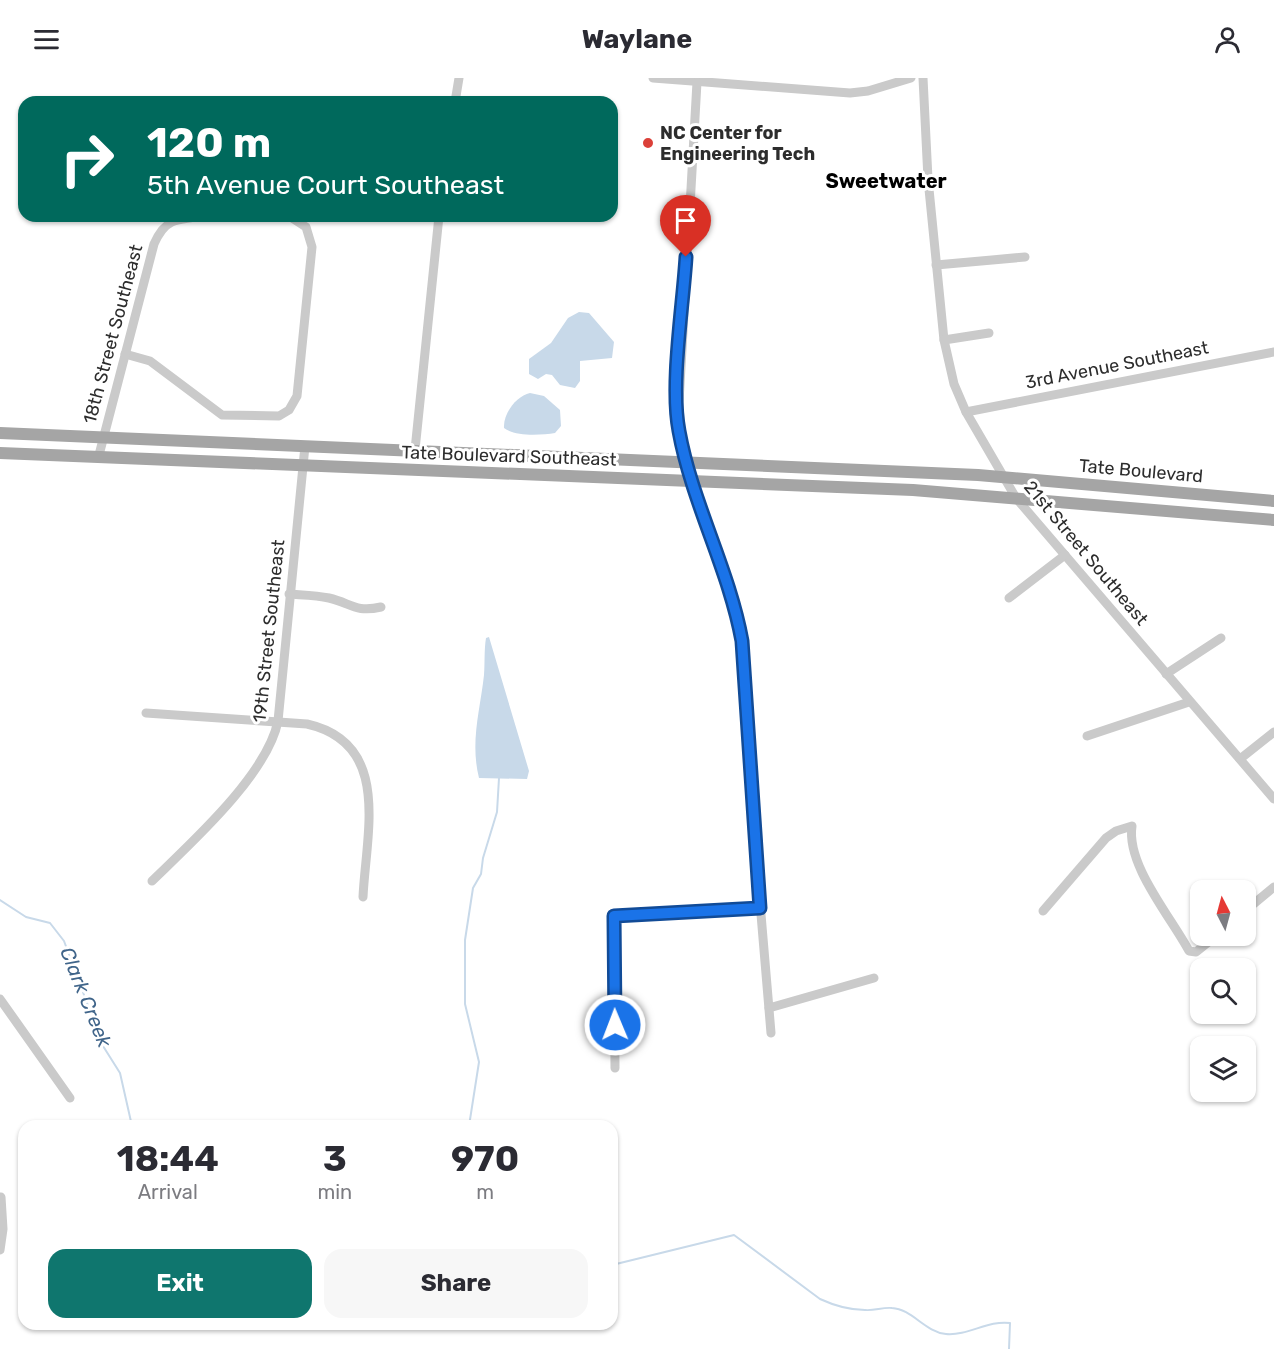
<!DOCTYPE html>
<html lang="en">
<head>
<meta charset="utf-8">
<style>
  :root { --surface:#fff; --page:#f7f7f7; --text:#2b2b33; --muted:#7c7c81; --accent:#0f766e }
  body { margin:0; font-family:Rubik,sans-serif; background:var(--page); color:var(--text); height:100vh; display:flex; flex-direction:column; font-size:22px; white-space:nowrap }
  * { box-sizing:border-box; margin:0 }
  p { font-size:20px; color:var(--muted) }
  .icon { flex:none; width:33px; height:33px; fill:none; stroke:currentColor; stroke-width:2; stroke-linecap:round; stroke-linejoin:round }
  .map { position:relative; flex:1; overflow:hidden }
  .side { position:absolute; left:18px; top:1042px; width:600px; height:210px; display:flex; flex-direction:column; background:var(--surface); border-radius:18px; box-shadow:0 2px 4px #0004 }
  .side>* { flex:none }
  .banner { position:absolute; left:18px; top:18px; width:600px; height:126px; border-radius:18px; box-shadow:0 2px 4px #0004; background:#00695c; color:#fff; overflow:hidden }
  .needle { width:39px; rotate:354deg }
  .fabs { position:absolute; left:1190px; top:802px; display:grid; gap:12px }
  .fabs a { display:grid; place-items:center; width:66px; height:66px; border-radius:12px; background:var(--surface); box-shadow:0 2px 4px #0004; font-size:30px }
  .pin { position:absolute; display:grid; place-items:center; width:51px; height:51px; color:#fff; margin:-62px -26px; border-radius:50% 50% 50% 0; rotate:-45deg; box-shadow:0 0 6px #0007 }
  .pin .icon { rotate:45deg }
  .me { position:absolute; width:66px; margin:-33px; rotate:359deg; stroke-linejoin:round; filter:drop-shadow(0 0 4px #0008) }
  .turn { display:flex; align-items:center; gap:21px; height:126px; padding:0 30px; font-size:27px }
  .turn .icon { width:78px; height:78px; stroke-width:2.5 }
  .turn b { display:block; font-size:42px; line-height:51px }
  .eta { display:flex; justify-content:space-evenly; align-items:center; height:102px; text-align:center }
  .eta b { font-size:36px; font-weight:700; line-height:42px }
  .action { display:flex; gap:12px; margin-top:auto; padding:12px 30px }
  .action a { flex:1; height:69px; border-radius:18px; background:var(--accent); color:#fff; font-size:24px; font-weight:700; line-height:69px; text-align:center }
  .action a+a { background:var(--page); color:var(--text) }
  header { display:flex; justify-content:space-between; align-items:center; height:78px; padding:0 30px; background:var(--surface); font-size:27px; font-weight:700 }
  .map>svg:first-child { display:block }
  .water { fill:#c8d9e9 }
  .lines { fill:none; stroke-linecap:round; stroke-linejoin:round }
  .stream { stroke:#c8d9e9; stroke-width:2 }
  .minor { stroke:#cacaca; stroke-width:9 }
  .major { stroke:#a5a5a5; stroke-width:12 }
  .route-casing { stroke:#114b97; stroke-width:15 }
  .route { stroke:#1a73e8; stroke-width:10 }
  .poi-dot { fill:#db4039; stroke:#fff; stroke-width:2 }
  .labels { text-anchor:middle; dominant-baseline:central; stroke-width:6; stroke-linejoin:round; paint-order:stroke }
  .poi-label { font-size:18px; font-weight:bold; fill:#2d2d2d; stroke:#fff; text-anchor:start }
  .street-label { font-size:18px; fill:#2d2d2d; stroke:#fff }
  .neighbourhood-label { font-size:20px; font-weight:bold; fill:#000; stroke:#fff }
  .water-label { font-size:20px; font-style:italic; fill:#40658a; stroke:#fff }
</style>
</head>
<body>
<header><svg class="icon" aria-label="menu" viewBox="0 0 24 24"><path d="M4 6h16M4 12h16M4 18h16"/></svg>Waylane<svg class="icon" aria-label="person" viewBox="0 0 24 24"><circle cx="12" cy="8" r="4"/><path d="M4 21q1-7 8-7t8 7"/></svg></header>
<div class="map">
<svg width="1274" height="1271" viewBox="0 0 1274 1271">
  <rect width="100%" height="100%" fill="#fff"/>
  <!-- water -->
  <g class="water">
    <polygon points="579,234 589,235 614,264 612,280 580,283 580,303 575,310 560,307 552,297 546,296 538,301 529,296 529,281 551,265 568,240"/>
    <path d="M530,315l14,3 16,14 1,16 -6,7c-13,2 -40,4 -51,-5 -1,-14 12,-32 26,-35z"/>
    <path d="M489,559l40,134 -2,8 -48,-1c-9,-36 1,-67 5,-103 1,-12 0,-25 2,-37z"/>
  </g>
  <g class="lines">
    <!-- stream -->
    <g class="stream">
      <polyline points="0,822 26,839 50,845 64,863 103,968 120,995 132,1048"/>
      <polyline points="469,1048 479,984 465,926 465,862 473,810 481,796 483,780 497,734 499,700"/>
      <path d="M612,1187l122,-30 86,64c13,6 30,11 45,11 9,1 18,-3 27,-2 20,1 33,24 54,26 22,2 42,-14 64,-11l-1,26"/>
    </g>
    <!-- minor -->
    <g class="minor">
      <polyline points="653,0 850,15 868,13 911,0"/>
      <polyline points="923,0 928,101 944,262 954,306 966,334 1016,420 1274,721"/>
      <polyline points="697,4 678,342 686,384 735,533 742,563 749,694 771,955"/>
      <polyline points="455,24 459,0"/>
      <polyline points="936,187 1025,179"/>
      <polyline points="944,262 989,255"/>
      <polyline points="125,276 150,283 222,337 279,338 289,332 297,318 312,169 306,149 289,138"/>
      <polyline points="966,334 1274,274"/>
      <polyline points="415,372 439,138"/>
      <path d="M99,377l55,-211c4,-9 9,-18 18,-22 19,-8 73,-6 96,-6"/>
      <path d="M289,516c13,1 27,1 40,4 22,5 26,15 52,9"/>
      <polyline points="1009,520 1065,477"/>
      <polyline points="1166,596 1221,560"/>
      <path d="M146,635l161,11c85,19 59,109 56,173"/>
      <polyline points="1087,658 1189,624"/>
      <polyline points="1240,681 1274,654"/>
      <path d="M152,803c39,-38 115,-106 126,-160l27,-275"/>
      <path d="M1043,833l63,-73 10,-7 16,-5c-6,39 39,91 57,125l7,1 20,-16"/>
      <polyline points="1245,833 1274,809"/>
      <polyline points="0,921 70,1020"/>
      <polyline points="769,930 874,900"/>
      <polyline points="615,990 614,838 760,830"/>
      <polyline points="0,1172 3,1151 1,1119"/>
    </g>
    <!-- major -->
    <g class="major">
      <polyline points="0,355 978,397 1274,423"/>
      <polyline points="0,375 913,412 1274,442"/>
    </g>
  </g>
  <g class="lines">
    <defs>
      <path id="route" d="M615,947l-1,-109 146,-8 -18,-267c-13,-72 -50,-138 -63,-210 -9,-47 4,-124 7,-174"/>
    </defs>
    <!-- route casing -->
    <use href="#route" class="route-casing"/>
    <!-- route -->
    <use href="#route" class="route"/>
  </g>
  <!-- markers -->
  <circle class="poi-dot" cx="648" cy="65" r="6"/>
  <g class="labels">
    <!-- poi labels -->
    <g class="poi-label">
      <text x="660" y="55">NC Center for<tspan x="660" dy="21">Engineering Tech</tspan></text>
    </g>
    <!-- street labels -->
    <g class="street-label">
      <text transform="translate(113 256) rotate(-75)">18th Street Southeast</text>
      <text transform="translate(1117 287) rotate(-11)">3rd Avenue Southeast</text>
      <text transform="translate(509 378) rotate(2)">Tate Boulevard Southeast</text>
      <text transform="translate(1141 393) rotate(5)">Tate Boulevard</text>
      <text transform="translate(1086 475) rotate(50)">21st Street Southeast</text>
      <text transform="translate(269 553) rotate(-84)">19th Street Southeast</text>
    </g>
    <!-- neighbourhood labels -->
    <g class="neighbourhood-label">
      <text x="886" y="103">Sweetwater</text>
    </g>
    <!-- water labels -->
    <g class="water-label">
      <text transform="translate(86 919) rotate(68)">Clark Creek</text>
    </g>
  </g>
</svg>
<div class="fabs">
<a><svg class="needle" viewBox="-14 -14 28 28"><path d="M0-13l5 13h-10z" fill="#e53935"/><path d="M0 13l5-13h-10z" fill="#7c7c81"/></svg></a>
<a><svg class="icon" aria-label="search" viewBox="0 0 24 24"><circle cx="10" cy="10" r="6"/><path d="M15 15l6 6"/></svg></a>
<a><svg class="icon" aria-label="layers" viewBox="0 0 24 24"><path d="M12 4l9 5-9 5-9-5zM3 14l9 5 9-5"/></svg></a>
</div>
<div class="pin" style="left:686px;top:179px;background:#d93025"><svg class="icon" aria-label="arrive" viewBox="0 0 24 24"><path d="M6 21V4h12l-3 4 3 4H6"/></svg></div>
<svg class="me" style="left:615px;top:947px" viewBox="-20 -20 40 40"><circle r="17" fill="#1a73e8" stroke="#fff" stroke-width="3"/><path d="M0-11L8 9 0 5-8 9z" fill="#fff"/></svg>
<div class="banner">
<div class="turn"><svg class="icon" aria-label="right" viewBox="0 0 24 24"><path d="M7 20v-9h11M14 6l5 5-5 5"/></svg><div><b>120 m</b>5th Avenue Court Southeast</div></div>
</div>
<section class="side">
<div class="eta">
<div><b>18:44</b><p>Arrival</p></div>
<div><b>3</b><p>min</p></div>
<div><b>970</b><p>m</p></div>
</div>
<div class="action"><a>Exit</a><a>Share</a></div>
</section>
</div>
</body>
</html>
